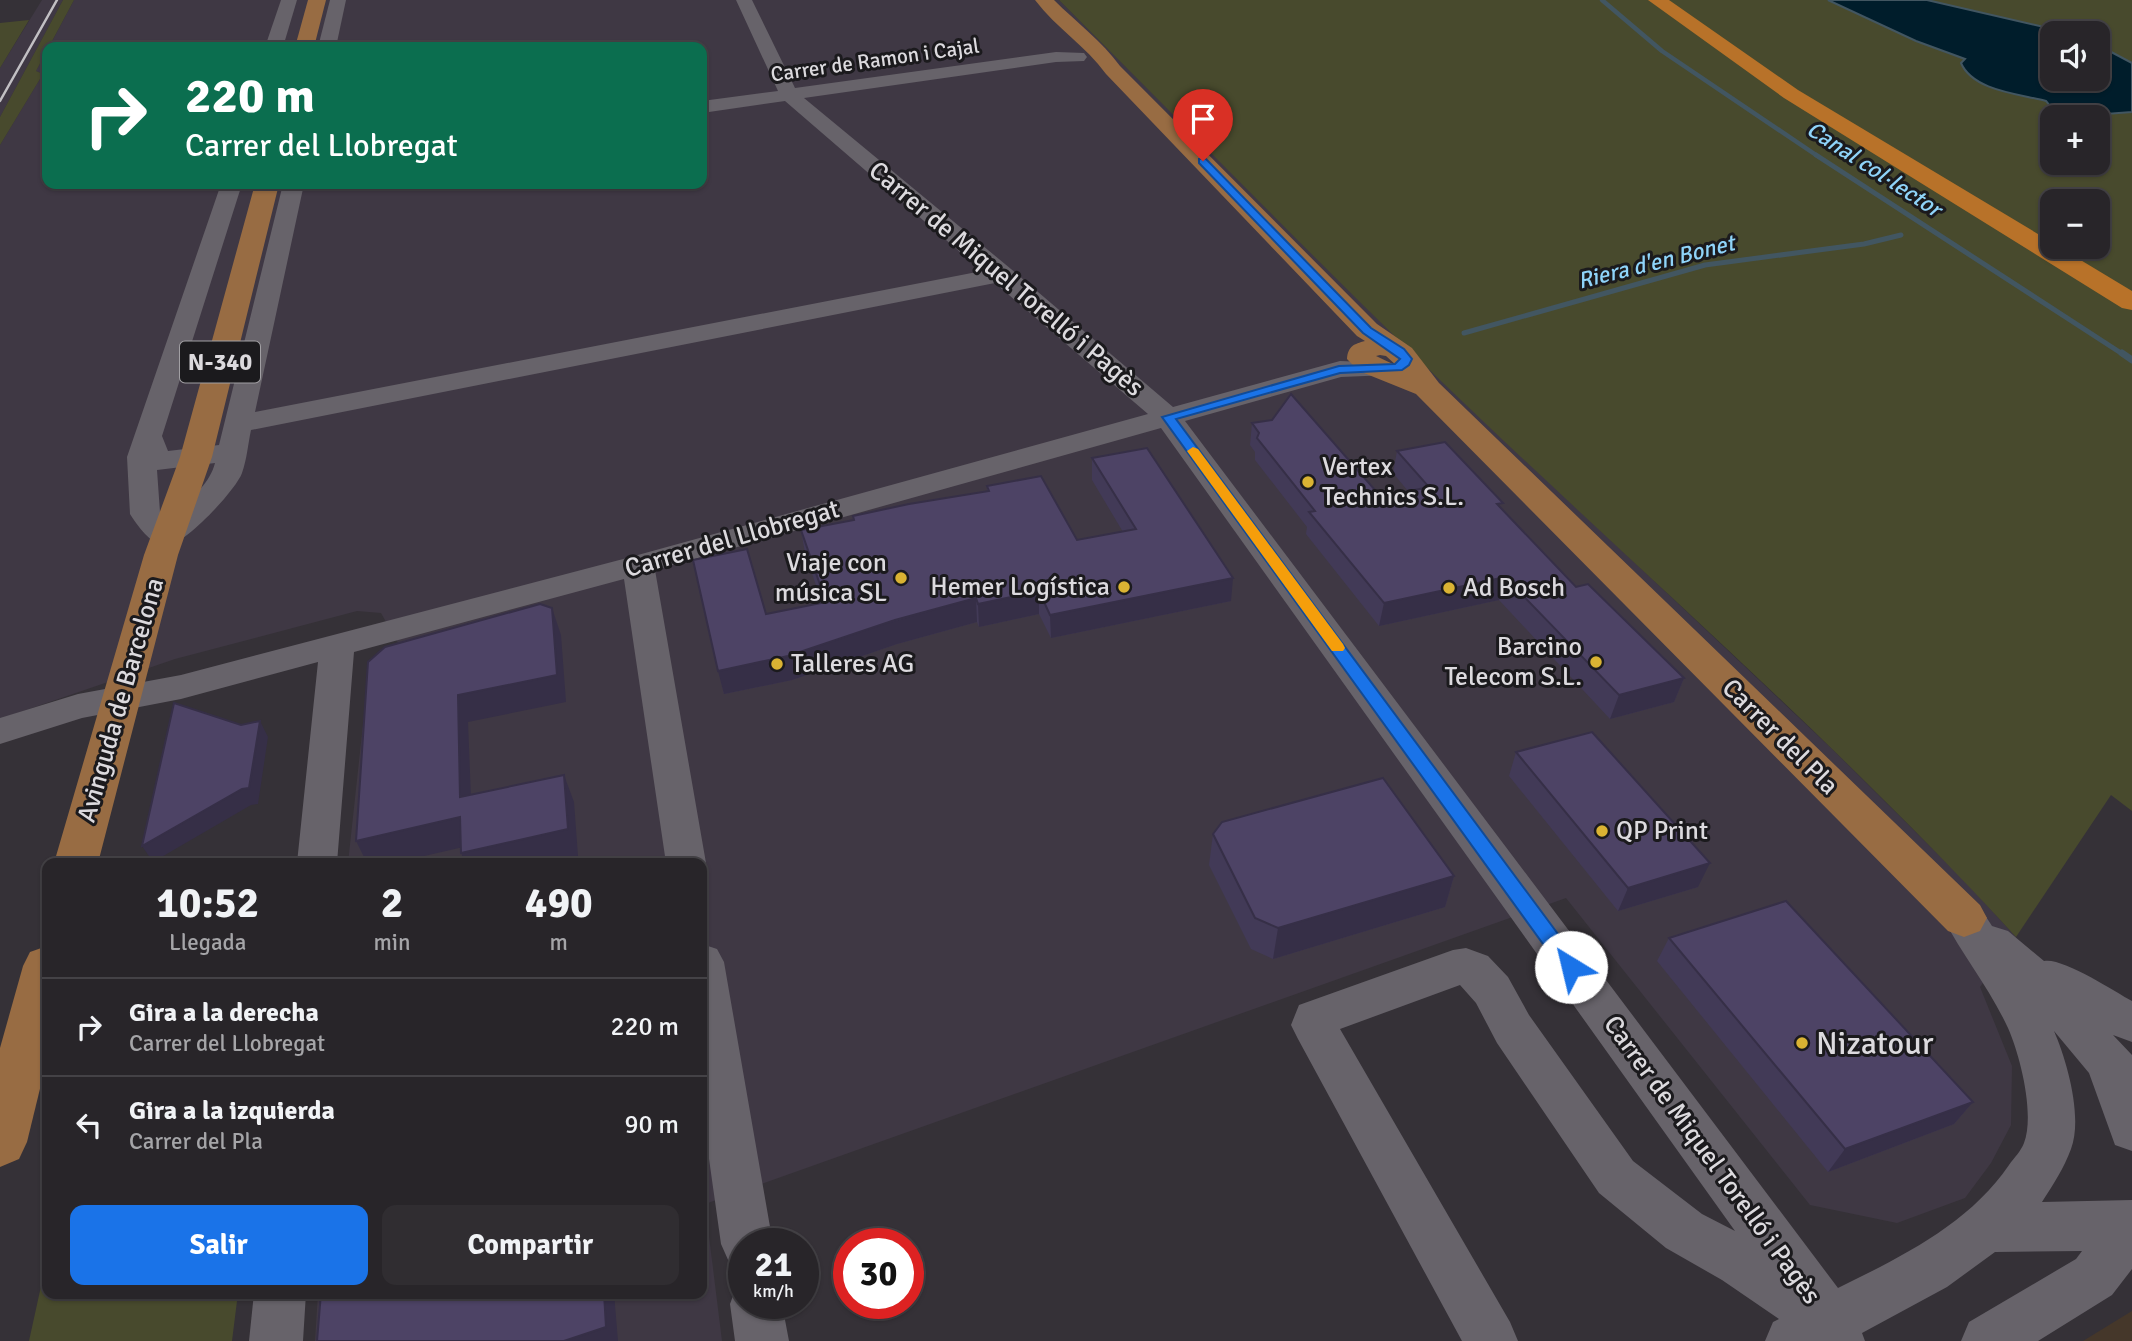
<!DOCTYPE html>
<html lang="es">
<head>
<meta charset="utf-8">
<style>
  :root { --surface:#282529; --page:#302d31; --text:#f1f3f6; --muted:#a5a5a8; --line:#444246; --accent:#1a73e8 }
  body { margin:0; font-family:Signika,sans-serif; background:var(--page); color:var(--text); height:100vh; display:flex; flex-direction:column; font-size:26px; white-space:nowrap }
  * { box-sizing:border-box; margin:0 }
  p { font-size:23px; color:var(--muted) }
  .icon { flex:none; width:38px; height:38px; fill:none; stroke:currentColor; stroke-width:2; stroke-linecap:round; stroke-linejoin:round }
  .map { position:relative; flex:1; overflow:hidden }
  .panel { position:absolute; left:42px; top:858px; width:665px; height:441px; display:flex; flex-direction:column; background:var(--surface); border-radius:14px; box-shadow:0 2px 5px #0004,0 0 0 2px var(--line) }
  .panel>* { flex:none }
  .banner { position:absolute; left:42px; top:42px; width:665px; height:147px; border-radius:14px; box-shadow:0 2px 5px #0004,0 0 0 2px var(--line); background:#0b6e4f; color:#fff; overflow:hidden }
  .controls { position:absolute; left:2040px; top:21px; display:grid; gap:14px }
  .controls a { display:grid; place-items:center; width:70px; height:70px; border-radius:14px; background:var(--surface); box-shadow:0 2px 5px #0004,0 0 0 2px var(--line); font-size:35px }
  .speed { position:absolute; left:728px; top:1228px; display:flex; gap:14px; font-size:35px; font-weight:700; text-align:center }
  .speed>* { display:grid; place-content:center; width:91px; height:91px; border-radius:50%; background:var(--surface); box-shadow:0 2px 5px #0004,0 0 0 2px var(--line); line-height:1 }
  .speed small { font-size:18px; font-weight:400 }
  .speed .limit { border:10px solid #d22; background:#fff; color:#111 }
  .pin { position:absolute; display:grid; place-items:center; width:60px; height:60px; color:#fff; margin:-72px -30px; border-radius:50% 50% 50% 0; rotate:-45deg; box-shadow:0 0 7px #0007 }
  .pin .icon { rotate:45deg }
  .me { position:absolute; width:77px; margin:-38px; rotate:324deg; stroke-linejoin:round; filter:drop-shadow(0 0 5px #0008) }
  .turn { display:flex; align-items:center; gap:24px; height:147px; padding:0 28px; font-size:32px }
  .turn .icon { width:91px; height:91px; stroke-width:2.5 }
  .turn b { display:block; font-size:49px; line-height:60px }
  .eta { display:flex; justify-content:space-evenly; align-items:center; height:119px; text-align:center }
  .eta b { font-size:42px; font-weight:700; line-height:49px }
  .action { display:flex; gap:14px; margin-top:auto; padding:14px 28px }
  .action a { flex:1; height:80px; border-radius:14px; background:var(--accent); color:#fff; font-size:28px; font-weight:700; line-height:80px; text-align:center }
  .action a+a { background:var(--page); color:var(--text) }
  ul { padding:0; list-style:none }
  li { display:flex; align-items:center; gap:21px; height:98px; padding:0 28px; border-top:2px solid var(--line) }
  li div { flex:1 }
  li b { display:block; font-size:26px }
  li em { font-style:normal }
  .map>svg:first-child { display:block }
  .built { fill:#3f3844 }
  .education { fill:#45372a }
  .green { fill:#484a2d; fill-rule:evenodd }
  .water { fill:#001d2b; stroke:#425661; stroke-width:2 }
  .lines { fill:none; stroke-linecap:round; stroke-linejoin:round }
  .stream-far2 { stroke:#425661; stroke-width:4.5 }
  .stream-far1 { stroke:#425661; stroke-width:5 }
  .stream { stroke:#425661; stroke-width:7 }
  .minor { fill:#67636a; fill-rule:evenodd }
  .major { fill:#986c43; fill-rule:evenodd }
  .highway { fill:#b87229; fill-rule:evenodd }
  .rail { stroke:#c2c0c4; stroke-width:2.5 }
  .wall { fill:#423a57 }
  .shaded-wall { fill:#362f47 }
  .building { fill:#4d4365; stroke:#362f47; stroke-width:2 }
  .route { fill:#1a73e8; stroke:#114b97; stroke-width:2 }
  .slow { fill:#f59e0b }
  .poi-dot { fill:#dab333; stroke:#1b1a1d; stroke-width:2.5 }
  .labels { text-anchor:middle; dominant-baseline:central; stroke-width:6; stroke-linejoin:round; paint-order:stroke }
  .far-street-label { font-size:21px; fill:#dcdade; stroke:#1b1a1d }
  .far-water-label { font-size:23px; font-style:italic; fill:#8fd4f9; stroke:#1b1a1d }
  .shield { fill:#1b1a1d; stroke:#a2a0a4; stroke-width:2 }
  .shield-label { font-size:24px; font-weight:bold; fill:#dcdade }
  .street-label { font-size:26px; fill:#dcdade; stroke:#1b1a1d }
  .poi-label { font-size:26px; fill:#dcdade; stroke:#1b1a1d; text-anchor:start }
  .near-poi-label { font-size:32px; fill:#dcdade; stroke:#1b1a1d; text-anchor:start }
</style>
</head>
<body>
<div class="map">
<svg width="2132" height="1341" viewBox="0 0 2132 1341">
  <rect width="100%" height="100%" fill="#353137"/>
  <!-- built -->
  <g class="built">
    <polygon points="42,0 63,0 0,117 0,68"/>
    <polygon points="74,0 1059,0 1417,357 1830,747 1961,877 2016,937 1980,987 2012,1066 2011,1125 1991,1163 1965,1198 1897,1223 1810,1205 1566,898 705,1204 722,1341 315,1341 318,1293 702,1293 702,863 348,863 368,678 401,648 381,613 357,611 175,659 0,719 0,145 43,74 36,71 47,50 47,184 702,184 702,47 49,47"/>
  </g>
  <!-- education -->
  <polygon class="education" points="2132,1311 2132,1341 2083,1341"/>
  <!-- green -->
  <g class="green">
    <polygon points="63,0 74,0 36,71 43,74 0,145 0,117"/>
    <path d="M1059,0h769l88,41 32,10 98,50 4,5 -4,6 7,6v45h45v-46h-6l3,-3 37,-2v699l-21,-16 -95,142c-188,-205 -400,-386 -600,-580 -120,-117 -238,-238 -357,-357zM2053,201h45v46h-45z"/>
    <polygon points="1927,0 2132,0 2132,63 2098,45 2098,33 2070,33"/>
    <polygon points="29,20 0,68 0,23"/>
    <polygon points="47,1259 47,1293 238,1293 232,1341 29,1341"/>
  </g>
  <!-- water -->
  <path class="water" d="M1828,0h99l143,33h-17v46h45v-34l34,18v49l-79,6 -7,-6 4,-6 -4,-5c-26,-7 -73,-10 -85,-38l4,-4 -49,-18z"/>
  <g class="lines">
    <!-- stream-far2 -->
    <polyline class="stream-far2" points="1602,0 1662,51 1819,157"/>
    <!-- stream-far1 -->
    <g class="stream-far1">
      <polyline points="1816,155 2124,355"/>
      <polyline points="1464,333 1705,265 1864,244 1901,235"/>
    </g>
    <!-- stream -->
    <polyline class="stream" points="2122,353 2132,360"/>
    <!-- minor -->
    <g class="minor">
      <polygon points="281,0 297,0 283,47 265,47"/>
      <polygon points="330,0 346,0 336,47 318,47"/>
      <path d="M736,0h16l43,88 261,-36 28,1 3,4 -3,4 -28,1 -252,36 207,171 162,138 167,-46 49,2 4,6 -4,6 -48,2 -156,44 653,867c63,-31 131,-64 171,-123 5,-7 12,-14 15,-22 11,-29 -4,-88 -16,-115 -18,-39 -45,-72 -65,-110l6,-12 15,-5 15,5 13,20 16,5 36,30c18,-4 70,30 88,40v41l-19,-7 19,20v96l-17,-6 -26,-72 -35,-42c13,30 29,86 17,118 -7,19 -18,36 -29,53l90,-2v69l-20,26 -74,46h-77l8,-19 107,-63 6,-8 -87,1 -48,35 -85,46 3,8h-100l8,-19 6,-3 -57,-39 -56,-32 -67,-55 -102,-150 -21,-40 -16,-18 -120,44 170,293 8,19h-56l-164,-302 -7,-14 8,-20 154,-55 13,-2 22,8 20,21 21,38 104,146 69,53 33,17 -574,-803 -506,142 51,293 -4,8v-8h-36l-42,-284 -270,73 -17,211h-40l21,-201 -137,37 -99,19 -82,26v-26l78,-24 103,-19 446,-117 521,-144 -153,-131 -744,147c-3,14 -4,29 -9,43 -6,17 -59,74 -77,73 -14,-1 -28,-21 -35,-32l-3,-57 94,-273h21l-80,252 6,15 51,-6 64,-261h21l-49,228 727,-141 -197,-170 -83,12v-12l76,-10zM215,463c-6,24 -30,40 -47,57l-8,-8 -3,-42z"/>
      <polygon points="702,944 717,949 724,962 773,1244 744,1244 744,1268 729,1262 721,1244 702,1109"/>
      <polygon points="744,1283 744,1304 782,1304 789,1341 735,1341 730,1304 737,1285"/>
      <polygon points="254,1293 306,1293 303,1341 249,1341"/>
    </g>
    <!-- major -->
    <g class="major">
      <polygon points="308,0 326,0 314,47 295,47"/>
      <path d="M1035,0h19c22,22 48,41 66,66l257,258 35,24 27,35 541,522 7,13 -7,13 -16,6 -16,-6 -532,-537 -57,-23 -12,-12c1,-13 7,-15 18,-18l-8,-5 -251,-262c-20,-28 -50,-46 -71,-74zM1380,355l6,1 11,10 -21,-10z"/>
      <polygon points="255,184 279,184 212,457 178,555 98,863 54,863 144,555 180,457"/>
      <polygon points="47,946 47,1060 27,1142 19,1159 0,1167 0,1048 23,966 30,952"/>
    </g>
    <!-- highway -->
    <polygon class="highway" points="1648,0 1669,0 1798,90 2053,243 2053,247 2059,247 2132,291 2132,310 2122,308 1784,98"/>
    <!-- rail -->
    <polyline class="rail" points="0,101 57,0"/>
  </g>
  <!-- wall -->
  <g class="wall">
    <polygon points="1252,423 1381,497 1408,491 1393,473 1397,451 1502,509 1576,587 1684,678 1674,702 1610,719 1499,600 1379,626 1306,534 1307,527 1255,460 1255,452 1250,445"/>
    <polygon points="1092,458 1231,601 1051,638 1039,614 979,627 977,622 897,644 792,680 724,694 693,560 766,614 822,603 805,553 801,530 853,520 987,491 987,486 1077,540 1123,532 1092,480"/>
    <polygon points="1516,752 1698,887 1618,911 1509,776"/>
    <polygon points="1213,834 1454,876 1445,907 1273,959 1251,949 1209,865"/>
    <polygon points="1669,938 1973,1102 1954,1124 1828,1172 1657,961"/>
  </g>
  <!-- shaded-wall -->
  <g class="shaded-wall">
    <polygon points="1505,577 1499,600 1379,626 1384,603"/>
    <polygon points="1233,578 1231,601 1051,638 1050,615"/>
    <polygon points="1039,591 1039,614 979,627 978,604"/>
    <polygon points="976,598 977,622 897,644 792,680 724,694 718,671"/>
    <polygon points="552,608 561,635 566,702 468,722 472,824 460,797 458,695"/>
    <polygon points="1684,678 1674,702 1610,719 1619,695"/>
    <polygon points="260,721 268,737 258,804 251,805 153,862 142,846"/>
    <polygon points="564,775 574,802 578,856 549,863 465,863 461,853"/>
    <polygon points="460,817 472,845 394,863 367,863 356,841"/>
    <polygon points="1710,863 1698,887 1618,911 1628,888"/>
    <polygon points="1454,876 1445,907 1273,959 1278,928"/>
    <polygon points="1973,1102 1954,1124 1828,1172 1845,1149"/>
    <polygon points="604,1293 614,1293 618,1341 564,1341"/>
  </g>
  <!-- building -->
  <g class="building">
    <polygon points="1291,394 1381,497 1429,487 1397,451 1445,442 1503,503 1497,504 1576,587 1588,584 1684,678 1619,695 1505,577 1384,603 1309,512 1315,511 1257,438 1259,433 1252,423 1272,420"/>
    <polygon points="1147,448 1233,578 1050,615 1039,591 978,604 976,598 895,620 788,656 718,671 693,560 747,549 766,614 826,602 801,530 854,520 853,516 909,504 989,491 987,486 1041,476 1077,540 1136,529 1092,458"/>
    <polygon points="540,604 552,608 557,675 458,695 460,797 564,775 568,829 461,853 460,817 356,841 368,662 385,647"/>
    <polygon points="174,703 241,725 260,721 249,788 242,789 142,846"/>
    <polygon points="1592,732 1710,863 1628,888 1516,752"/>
    <polygon points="1383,778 1454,876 1278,928 1255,918 1213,834 1222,822"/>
    <polygon points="1786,901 1973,1102 1845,1149 1669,938"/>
    <polygon points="321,1293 604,1293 606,1327 564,1341 317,1341"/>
  </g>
  <!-- route -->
  <polygon class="route" points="1199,159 1206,159 1371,328 1404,349 1412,359 1409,365 1402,370 1340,373 1176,419 1578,961 1581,967 1578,973 1571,975 1564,973 1162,417 1339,366 1395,364 1400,359 1363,333 1199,163"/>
  <!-- slow -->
  <polygon class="slow" points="1193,447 1198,449 1343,644 1345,648 1343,651 1332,651 1187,451"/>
  <!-- markers -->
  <g class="poi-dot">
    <circle cx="1308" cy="482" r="7"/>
    <circle cx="901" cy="578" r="7"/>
    <circle cx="1124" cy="587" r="7"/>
    <circle cx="1449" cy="588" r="7"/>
    <circle cx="1596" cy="662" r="7"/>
    <circle cx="777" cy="664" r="7"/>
    <circle cx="1602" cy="831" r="7"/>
    <circle cx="1802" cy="1043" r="7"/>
  </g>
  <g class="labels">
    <!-- far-street labels -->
    <g class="far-street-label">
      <text transform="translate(875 60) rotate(-8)">Carrer de Ramon i Cajal</text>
    </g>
    <!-- far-water labels -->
    <g class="far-water-label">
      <text transform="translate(1874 169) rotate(33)">Canal col·lector</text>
      <text transform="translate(1656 262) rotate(-14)">Riera d'en Bonet</text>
    </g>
    <!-- shield labels -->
    <rect class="shield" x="180" y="341.5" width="80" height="41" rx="5"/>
    <g class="shield-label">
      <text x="220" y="362">N-340</text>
    </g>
    <!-- street labels -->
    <g class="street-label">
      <text transform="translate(1006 279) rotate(40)">Carrer de Miquel Torelló i Pagès</text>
      <text transform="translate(732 539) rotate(-16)">Carrer del Llobregat</text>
      <text transform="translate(121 700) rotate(-74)">Avinguda de Barcelona</text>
      <text transform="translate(1780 737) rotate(45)">Carrer del Pla</text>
      <text transform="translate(1712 1160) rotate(54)">Carrer de Miquel Torelló i Pagès</text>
    </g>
    <!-- poi labels -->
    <g class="poi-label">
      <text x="1322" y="467">Vertex<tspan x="1322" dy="30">Technics S.L.</tspan></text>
      <text x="887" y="563" text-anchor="end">Viaje con<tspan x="887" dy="30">música SL</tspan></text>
      <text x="1110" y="587" text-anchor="end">Hemer Logística</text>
      <text x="1463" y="588">Ad Bosch</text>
      <text x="1582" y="647" text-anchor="end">Barcino<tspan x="1582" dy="30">Telecom S.L.</tspan></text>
      <text x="791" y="664">Talleres AG</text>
      <text x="1616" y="831">QP Print</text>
    </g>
    <!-- near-poi labels -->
    <g class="near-poi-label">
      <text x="1816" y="1043">Nizatour</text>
    </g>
  </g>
</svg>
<div class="controls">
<a><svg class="icon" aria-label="sound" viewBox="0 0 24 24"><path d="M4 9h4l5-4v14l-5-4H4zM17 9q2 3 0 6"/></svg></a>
<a>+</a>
<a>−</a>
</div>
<div class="speed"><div>21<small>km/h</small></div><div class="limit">30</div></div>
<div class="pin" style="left:1203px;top:161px;background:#d93025"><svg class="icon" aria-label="arrive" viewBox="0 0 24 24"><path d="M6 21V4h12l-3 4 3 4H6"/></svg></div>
<svg class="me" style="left:1571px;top:967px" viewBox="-20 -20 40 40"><circle r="19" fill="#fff"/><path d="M0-13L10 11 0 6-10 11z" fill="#1a73e8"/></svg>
<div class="banner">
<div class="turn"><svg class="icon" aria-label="right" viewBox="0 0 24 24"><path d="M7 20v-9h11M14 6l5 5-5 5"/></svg><div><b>220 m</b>Carrer del Llobregat</div></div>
</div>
<section class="panel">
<div class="eta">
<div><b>10:52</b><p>Llegada</p></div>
<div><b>2</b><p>min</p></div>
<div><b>490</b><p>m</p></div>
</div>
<ul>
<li><svg class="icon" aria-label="right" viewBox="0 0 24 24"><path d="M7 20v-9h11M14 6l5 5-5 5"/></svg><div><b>Gira a la derecha</b><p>Carrer del Llobregat</p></div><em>220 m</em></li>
<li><svg class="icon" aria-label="left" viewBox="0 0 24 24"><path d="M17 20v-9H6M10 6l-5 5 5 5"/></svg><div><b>Gira a la izquierda</b><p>Carrer del Pla</p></div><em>90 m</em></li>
</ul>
<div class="action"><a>Salir</a><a>Compartir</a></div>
</section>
</div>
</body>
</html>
